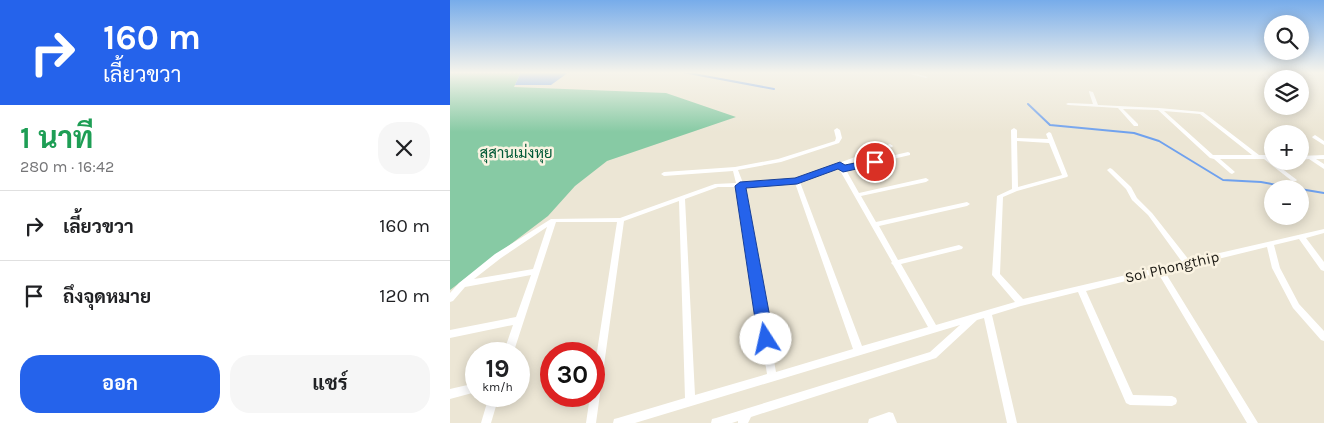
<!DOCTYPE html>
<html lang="th">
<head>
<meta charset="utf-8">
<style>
  :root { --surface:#fff; --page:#f6f6f6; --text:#202124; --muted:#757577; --line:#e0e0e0; --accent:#2563eb }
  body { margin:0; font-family:Karla,Sarabun,sans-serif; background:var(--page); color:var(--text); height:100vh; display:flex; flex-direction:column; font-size:19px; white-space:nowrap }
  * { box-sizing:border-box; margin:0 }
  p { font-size:16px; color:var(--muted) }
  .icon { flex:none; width:28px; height:28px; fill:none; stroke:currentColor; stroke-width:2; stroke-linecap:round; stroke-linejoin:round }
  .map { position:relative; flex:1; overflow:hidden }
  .panel { display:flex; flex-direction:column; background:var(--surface); width:450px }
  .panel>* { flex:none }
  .banner { background:#2563eb; color:#fff; overflow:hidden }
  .fabs { position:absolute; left:814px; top:15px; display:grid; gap:10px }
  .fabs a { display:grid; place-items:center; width:45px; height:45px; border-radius:50%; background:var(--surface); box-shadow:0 2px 12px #0003; font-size:25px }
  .speed { position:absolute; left:15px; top:342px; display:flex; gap:10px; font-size:25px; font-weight:700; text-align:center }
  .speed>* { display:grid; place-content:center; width:65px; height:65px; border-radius:50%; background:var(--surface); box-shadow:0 2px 12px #0003; line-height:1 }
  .speed small { font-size:12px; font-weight:400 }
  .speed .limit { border:8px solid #d22; background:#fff; color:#111 }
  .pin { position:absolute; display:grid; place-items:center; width:42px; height:42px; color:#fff; margin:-21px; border:2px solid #fff; border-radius:50%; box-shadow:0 1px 5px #0007 }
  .me { position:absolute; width:55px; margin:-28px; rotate:350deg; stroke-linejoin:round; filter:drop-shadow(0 0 4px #0008) }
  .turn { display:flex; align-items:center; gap:18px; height:105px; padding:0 20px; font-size:22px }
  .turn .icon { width:65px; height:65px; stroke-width:2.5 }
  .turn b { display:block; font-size:35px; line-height:42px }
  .round { display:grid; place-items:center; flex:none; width:52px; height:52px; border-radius:20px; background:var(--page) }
  .headline { display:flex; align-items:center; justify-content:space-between; height:85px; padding:0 20px }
  h1 { font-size:30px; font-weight:700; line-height:38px; color:#1e9e55 }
  .cta { display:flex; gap:10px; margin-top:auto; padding:10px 20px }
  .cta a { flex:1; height:58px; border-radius:20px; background:var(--accent); color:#fff; font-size:20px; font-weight:700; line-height:58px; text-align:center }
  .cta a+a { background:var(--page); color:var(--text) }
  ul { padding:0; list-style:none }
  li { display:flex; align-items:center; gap:15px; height:70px; padding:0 20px; border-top:1px solid var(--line) }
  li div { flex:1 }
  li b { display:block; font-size:19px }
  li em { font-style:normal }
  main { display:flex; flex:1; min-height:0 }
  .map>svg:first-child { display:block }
  .green { fill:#87caa4 }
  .water { fill:#6fa1ee }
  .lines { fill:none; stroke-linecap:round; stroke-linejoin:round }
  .stream { stroke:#6fa1ee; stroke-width:2 }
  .minor { fill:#fff; fill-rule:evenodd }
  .route { fill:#2563eb; stroke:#184099 }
  .labels { text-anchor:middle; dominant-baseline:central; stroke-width:5; stroke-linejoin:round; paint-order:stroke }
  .park-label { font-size:15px; fill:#015936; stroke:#faf3e2 }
  .street-label { font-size:15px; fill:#1c1a14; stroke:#faf3e2 }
</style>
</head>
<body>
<main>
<section class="panel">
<div class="banner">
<div class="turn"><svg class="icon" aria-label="right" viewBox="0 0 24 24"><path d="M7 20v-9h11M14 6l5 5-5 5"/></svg><div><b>160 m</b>เลี้ยวขวา</div></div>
</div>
<div class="headline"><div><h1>1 นาที</h1><p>280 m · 16:42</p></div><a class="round"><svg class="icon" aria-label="close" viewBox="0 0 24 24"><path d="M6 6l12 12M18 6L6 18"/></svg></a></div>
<ul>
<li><svg class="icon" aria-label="right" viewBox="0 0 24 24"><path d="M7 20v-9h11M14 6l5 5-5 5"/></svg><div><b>เลี้ยวขวา</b></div><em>160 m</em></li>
<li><svg class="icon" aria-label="arrive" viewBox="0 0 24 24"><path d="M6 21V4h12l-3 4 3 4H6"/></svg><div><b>ถึงจุดหมาย</b></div><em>120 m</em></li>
</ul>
<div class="cta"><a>ออก</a><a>แชร์</a></div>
</section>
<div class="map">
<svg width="874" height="423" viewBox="0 0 874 423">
  <rect width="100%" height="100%" fill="#ece6d5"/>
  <!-- green -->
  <polygon class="green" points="0,72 71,72 64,87 216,93 286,117 157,161 125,186 98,216 0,290"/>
  <!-- water -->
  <polygon class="water" points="71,72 119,72 101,85 65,85"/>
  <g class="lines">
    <!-- stream -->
    <g class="stream">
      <polyline points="233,72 324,89"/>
      <polyline points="578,104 600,125 684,133 709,141 773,180 811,182 849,189"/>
      <polyline points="850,189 874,193"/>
    </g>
    <!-- minor -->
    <g class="minor">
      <polygon points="452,72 461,72 478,77 476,78"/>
      <polygon points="812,72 816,72 822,83 822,87 820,87"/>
      <path d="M639,91l4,1 5,13 61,3 44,4 56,43h13v4h-1l1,2 25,19 -1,1h-4l-28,-22h-44l15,13 -3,2 -2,-1 -16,-14 -4,-1 -52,-48 -35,-1 15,15v2h-4l-16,-18 -50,-3 -2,-1 2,-1 25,1 -4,-12zM714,111l36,3 52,41h-39z"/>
      <path d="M387,128l3,2 2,8 -3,5 -58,19 -43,8 5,13 53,-4 94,-35 3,2 -1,1 -49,19 1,1 64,-15 2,1v2l-64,15 13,23 67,-15 3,2 -3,2 -65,14 15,26 91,-20 3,2 -3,2 -88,20 19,34 61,-15 4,2 -1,2 -61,15 35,61 79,-23 -23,-27 5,-79 15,-7 -1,-59 3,-2 3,2v8l31,1 -2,-5 3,-2 2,1 17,43 -1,1 -50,14 -14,6 -3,77 23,25 159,-37 -34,-47 -16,-15 -6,-11 -19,-19 3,-2 2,1 19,18 6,11 15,15 37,47 135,-31v4l-18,5 18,24v9l-3,-1 -22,-31 -25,6 6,23 19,36 25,27v10l-3,-1 -28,-32 -21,-40 -5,-21 -102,25 93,151h-11l-89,-150 -72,18 47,104 39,1 4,2 1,3 -1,3 -4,2 -42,-1 -4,-2 -48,-111 -57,14 -29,9 25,108h-10l-23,-105 -7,2 -41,38 -185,59 -3,6h-10v-2l-6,2h-21l1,-4 4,-1 214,-66 30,-27 -325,98h-22l1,-4 4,-1 67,-20 -6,-197 -55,20 -28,202h-10l4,-27h4v-25l23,-149h-61l-43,132h-10l10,-29 -63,13v-8l66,-13 15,-42 -66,12 -12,14 -3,1v-9l9,-10 36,-29 56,-35 69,-1 95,-34 21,-1 -3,-12 -69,5 -3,-2 3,-2 71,-5 43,-8 57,-18 1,-3 -2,-8zM567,141l32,2 13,32 -44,12zM388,167l54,95 -1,1 2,2 35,62 -66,19 -62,-164zM345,183l58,166 -77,23 -33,-185zM268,187h19l30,187 -72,21 -10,-196zM97,227l-14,42 -59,10 27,-21z"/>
      <polygon points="865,135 874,141 874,145 863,138 862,137"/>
      <polygon points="874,155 874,159 866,159 874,164 874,169 859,159 850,160 850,156"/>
      <polygon points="26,383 26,392 0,399 0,389"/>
      <polygon points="39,396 49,396 41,423 31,423"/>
      <polygon points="439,412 443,413 447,423 418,423 419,419"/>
    </g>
  </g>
  <!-- sky -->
  <linearGradient id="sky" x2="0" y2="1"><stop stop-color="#77acea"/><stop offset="0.55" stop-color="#f6f4ec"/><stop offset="1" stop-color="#f6f4ec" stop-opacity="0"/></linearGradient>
  <rect width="874" height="132" fill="url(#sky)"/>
  <!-- route -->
  <polygon class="route" points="425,159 430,162 429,164 393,172 388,169 347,184 296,188 324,339 321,343 316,345 310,343 308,339 285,186 290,182 345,178 390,162 395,165"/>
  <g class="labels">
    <!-- park labels -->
    <g class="park-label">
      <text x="66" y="153">สุสานเม่งหุย</text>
    </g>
    <!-- street labels -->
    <g class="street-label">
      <text transform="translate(722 267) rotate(-13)">Soi Phongthip</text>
    </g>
  </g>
</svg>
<div class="fabs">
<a><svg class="icon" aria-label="search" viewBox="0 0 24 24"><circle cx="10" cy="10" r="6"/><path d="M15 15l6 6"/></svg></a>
<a><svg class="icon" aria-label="layers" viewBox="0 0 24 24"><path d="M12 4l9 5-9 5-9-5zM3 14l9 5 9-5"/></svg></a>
<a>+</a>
<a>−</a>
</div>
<div class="speed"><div>19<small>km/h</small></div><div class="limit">30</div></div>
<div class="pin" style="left:425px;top:162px;background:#d93025"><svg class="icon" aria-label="arrive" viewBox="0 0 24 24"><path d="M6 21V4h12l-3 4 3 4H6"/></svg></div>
<svg class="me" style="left:316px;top:339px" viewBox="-20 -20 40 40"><circle r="19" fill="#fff"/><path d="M0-13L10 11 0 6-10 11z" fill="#2563eb"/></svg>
</div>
</main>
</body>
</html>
